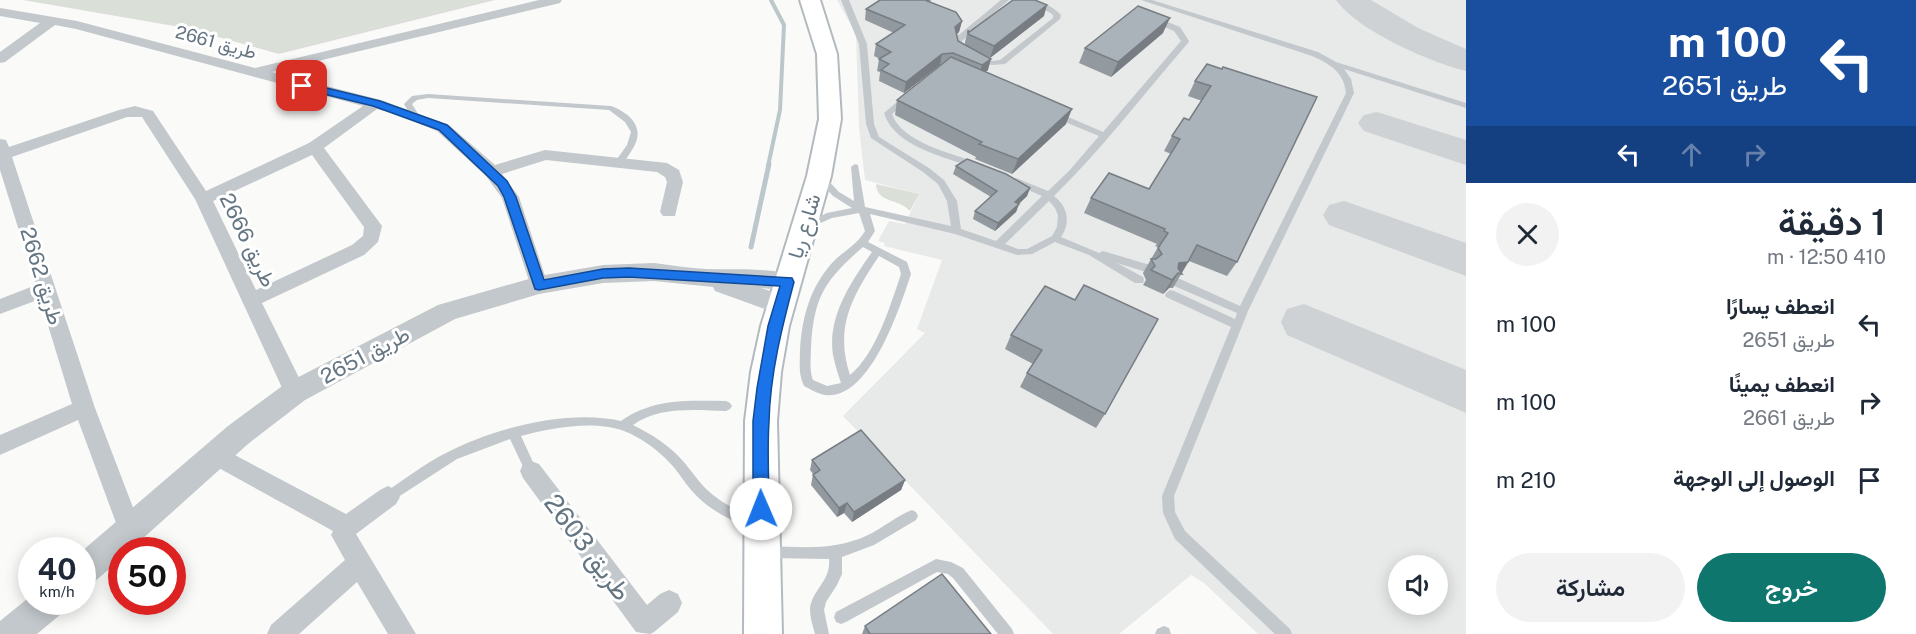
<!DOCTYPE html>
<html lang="ar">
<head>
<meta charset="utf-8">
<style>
  :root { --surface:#fff; --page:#f2f2f3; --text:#1f2937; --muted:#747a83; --accent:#0f766e }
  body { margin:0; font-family:"Public Sans",Vazirmatn,sans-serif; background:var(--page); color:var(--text); direction:rtl; height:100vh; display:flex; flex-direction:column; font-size:22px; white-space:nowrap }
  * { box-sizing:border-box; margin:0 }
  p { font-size:20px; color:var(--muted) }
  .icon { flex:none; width:33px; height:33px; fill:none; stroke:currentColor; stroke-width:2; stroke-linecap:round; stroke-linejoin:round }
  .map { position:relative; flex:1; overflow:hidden; direction:ltr }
  .sheet { display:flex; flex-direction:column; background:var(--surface); width:450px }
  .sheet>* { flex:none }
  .top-card { background:#1a4fa0; color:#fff; overflow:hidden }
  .buttons { position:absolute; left:1388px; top:555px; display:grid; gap:12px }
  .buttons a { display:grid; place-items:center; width:60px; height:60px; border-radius:50%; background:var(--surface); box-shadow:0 3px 15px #0003; font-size:30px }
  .speed { position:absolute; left:18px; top:537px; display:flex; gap:12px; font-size:30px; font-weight:700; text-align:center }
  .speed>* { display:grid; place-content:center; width:78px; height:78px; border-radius:50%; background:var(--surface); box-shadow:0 3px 15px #0003; line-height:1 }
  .speed small { font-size:15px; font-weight:400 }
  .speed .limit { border:9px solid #d22; background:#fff; color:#111 }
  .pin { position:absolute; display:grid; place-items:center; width:51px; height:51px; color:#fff; margin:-26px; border-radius:12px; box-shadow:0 3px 9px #0006 }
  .me { position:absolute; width:66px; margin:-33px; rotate:359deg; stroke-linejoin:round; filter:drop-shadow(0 0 4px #0008) }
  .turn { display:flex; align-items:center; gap:21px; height:126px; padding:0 30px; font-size:27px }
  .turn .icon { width:78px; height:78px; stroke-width:2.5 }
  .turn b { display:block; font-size:42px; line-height:51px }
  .lanes { display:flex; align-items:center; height:57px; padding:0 30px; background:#0003; justify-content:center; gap:30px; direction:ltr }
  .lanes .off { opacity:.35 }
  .round { display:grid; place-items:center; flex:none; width:63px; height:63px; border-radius:32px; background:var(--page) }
  .head { display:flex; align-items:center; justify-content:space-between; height:102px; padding:0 30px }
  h1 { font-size:36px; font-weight:600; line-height:45px }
  .button { display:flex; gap:12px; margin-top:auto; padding:12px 30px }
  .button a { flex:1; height:69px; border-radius:36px; background:var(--accent); color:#fff; font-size:24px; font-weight:600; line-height:69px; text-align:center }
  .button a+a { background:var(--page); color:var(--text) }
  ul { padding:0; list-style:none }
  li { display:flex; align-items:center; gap:18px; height:78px; padding:0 30px }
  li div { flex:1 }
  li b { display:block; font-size:22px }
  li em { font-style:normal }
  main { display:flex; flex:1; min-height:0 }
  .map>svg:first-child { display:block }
  .built { fill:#e8e9e9; fill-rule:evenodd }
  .green { fill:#dadfd7 }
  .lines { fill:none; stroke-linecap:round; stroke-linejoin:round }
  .stream-far1 { stroke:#bbc7cb; stroke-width:4 }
  .stream { stroke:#bbc7cb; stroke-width:5 }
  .taxiway { fill:#ced2d4; fill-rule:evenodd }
  .secondary-casing { stroke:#b3babf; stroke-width:4 }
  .service { fill:#c3c8cc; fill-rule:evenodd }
  .minor { fill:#c3c8cc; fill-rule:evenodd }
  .tertiary { fill:#c3c8cc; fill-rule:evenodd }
  .secondary { fill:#fff; fill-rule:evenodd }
  .wall { fill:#929a9f }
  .shaded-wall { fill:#777d82 }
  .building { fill:#aab3b9; stroke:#777d82; stroke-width:1.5 }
  .route { fill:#1a73e8; stroke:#114b97; stroke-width:1.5 }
  .labels { text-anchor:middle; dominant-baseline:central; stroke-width:6; stroke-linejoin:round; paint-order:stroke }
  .far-street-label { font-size:18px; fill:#657683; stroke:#fff }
  .street-label { font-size:21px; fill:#657683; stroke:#fff }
  .near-street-label { font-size:26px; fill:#657683; stroke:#fff }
</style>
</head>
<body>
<main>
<section class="sheet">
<div class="top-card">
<div class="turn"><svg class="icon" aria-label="left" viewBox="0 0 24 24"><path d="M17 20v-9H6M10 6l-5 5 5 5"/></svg><div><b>100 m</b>طريق 2651</div></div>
<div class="lanes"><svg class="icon" aria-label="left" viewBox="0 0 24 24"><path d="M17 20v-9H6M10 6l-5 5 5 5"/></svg><svg class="icon off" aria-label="ahead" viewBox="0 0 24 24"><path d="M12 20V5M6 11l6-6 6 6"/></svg><svg class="icon off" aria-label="right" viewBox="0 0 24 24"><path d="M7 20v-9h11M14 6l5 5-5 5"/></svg></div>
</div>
<div class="head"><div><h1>1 دقيقة</h1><p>410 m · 12:50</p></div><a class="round"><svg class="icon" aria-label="close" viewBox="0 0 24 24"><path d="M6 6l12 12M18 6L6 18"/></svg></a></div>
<ul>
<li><svg class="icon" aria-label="left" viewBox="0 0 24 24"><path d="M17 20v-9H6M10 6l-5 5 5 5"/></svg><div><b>انعطف يسارًا</b><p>طريق 2651</p></div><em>100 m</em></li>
<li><svg class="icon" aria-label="right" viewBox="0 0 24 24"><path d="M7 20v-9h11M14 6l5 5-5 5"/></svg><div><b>انعطف يمينًا</b><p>طريق 2661</p></div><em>100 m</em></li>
<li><svg class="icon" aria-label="arrive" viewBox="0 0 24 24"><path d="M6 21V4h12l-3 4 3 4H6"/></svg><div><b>الوصول إلى الوجهة</b></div><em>210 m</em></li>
</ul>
<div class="button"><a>خروج</a><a>مشاركة</a></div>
</section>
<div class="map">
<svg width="1466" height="634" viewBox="0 0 1466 634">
  <rect width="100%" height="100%" fill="#fafaf8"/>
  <!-- built -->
  <path class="built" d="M837,0h629v634h-208l-54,-51 -13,-8 -72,59h-66l-210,-218 82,-83 -8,-4 25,-69 -58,-14 1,-3 -7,-2 11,-20 16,3 14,-30 -54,-14 -6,-53 -3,-93zM1398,566h39v38h-39z"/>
  <!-- green -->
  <g class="green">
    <polygon points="23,0 495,0 279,54 186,28"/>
    <path d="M876,184l43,10 -9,17c-11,-13 -33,-7 -34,-27z"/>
  </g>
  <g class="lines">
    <!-- stream-far1 -->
    <polyline class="stream-far1" points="768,166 780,110 784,25 771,0"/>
    <!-- stream -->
    <polyline class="stream" points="751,247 769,164"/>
    <!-- taxiway -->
    <g class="taxiway">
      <path d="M1336,0h35l47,28 48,21v22c-36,-9 -108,-40 -130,-71z"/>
      <polygon points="1377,112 1466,140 1466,165 1364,131 1358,123 1364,115"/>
      <polygon points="1344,201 1466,243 1466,276 1329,225 1323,215 1329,205"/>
      <polygon points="1304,304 1466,370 1466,413 1287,335 1281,322 1287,309"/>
    </g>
    <defs>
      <polygon id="secondary" points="800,0 820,0 837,54 841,119 831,176 789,326 781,372 777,421 782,634 744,634 745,421 751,372 761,326 807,176 819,119 817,54"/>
    </defs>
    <!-- secondary casing -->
    <use href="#secondary" class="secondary-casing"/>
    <!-- service -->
    <g class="service">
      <path d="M841,0h8l18,44 7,80 5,13 50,31 15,12 13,21 4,28 35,12 46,-45 -32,-14 -1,-2 1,-2h6l32,13 21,-20 30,-35 -46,-19v-4h6l44,19 78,-91 -7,-10 -22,-9v-4h6l22,9 9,14 -1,2c-45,52 -85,105 -134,153 14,11 17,26 7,41l38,16 4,-2 47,14 1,3 -5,4 -29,-9 26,14 1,3 -1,3h-8l-46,-28 -34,-13 -23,12 -15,1 -62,-21 -85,-20 5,17 -7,11 39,20 4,12c-11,33 -41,127 -86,121 -7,-1 -15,-6 -21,-9 -6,-12 -4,-23 -4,-36 2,-33 10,-62 32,-87 10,-11 25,-18 33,-32l-6,-18 -27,5 -23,10h-6l-2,-2 2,-2 24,-11 25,-5 -19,-12 -17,-18v-4h6l17,18 15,9 -3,-34 4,-3 3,1 7,42 86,19 -4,-25 -9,-17 -15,-12 -52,-34 -5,-14 -7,-80zM1049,201l6,7 3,7 -1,12 -5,9 -25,13h-9l-13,-5zM863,247l9,5c-21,30 -45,65 -39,103 2,10 5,19 8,28l-14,3 -14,-6c-4,-10 -2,-22 -2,-33 3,-51 14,-67 52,-100zM879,256l20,11 2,7c-11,32 -25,80 -51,101 -16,-48 3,-80 29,-119z"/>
      <polygon points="1001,0 1009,0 962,41 961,45 966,51 959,53 953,45 955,38"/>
      <path d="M1024,0c14,0 28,5 37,15l-1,4 -55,45 -13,1 -17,-4 -1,-2 4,-2 14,4 8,-1 53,-42v-3l-4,-3z"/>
      <path d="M1141,0h11l166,52 18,10 130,41v5l-122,-39 7,10 3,14 -106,218 -74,185 1,16 10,19 105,98 2,5h-17l-100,-95 -12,-26 -1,-17 69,-169 -65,-30 -1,-3 5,-4 4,1 61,28 2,-6 -65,-28 -1,-3 1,-3h8l60,27 106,-213c-2,-21 -16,-29 -34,-37z"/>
      <path d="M428,94l183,12c21,8 35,23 21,44 -4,6 -7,12 -13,15l-4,-3 12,-17 4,-13 -6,-10 -16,-12 -181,-12 -11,2 -5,4 8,13 -4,3 -3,-1 -9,-15 8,-8z"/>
      <path d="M904,96h3l4,2 -19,16c9,28 61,40 87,49v4h-6c-29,-10 -79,-21 -89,-54z"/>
      <path d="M726,401l4,2 2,3 -2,3 -4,2c-31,-1 -67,-5 -93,14 18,9 36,20 49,35 11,12 18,25 31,35 15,12 32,19 50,26l1,4 -1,4 -5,2c-24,-9 -49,-20 -66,-40 -8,-9 -14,-20 -23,-29 -11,-12 -29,-25 -45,-31 -31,-11 -72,-3 -103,5l16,35 -2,4 -4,1 -4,-1 -17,-36 -53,20 -65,42 -4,2 -4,-2 -2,-4 2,-4c20,-13 40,-29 62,-40 48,-25 122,-44 175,-32 33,-23 66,-20 105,-20z"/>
      <path d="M912,510l4,2 2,4 -2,4 -42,25 -32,12v17l-5,11 -11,17 -2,8 5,24h-14c-2,-8 -5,-16 -5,-25 2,-20 21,-27 19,-50l-62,-1 -5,-2 -2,-4 2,-4 5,-2c34,1 68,5 101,-11 15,-7 28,-19 44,-25z"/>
      <polygon points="936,559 951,562 963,568 1012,629 1014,634 998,634 953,578 948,574 937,572 846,622 841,624 836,622 834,617 836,612"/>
      <polygon points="1164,626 1169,628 1171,634 1155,634 1157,629"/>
    </g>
    <!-- minor -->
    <g class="minor">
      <path d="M539,0h23l-2,3 -288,69 109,28 68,25 46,40 50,-15 122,13 12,7 4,12 -8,34h-12l-3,-4 7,-30 -2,-5 -8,-5 -111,-12 -44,14 17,23 29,88 -2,5 -7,2 -7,-2 -30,-92 -16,-22 -49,-45 -38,-16 -22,-6 -53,39 58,78 -4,16 -14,13 -102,48 44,89 -4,6 -7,3 -7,-3 -4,-6 -89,-193 -53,-82h-15l-115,40 83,251 47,123 -4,8 -8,3 -8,-3 -44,-119 -78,35v-20l72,-31 -32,-105 -40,15v-15l36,-14 -36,-115v-31l6,1 3,7 110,-37 16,-4 18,5 53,80 103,-48 54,-37 -287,-77 -21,-4 -50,37 -5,1v-11l40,-29 -40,-7v-8l77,13 178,47zM312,155l52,72 -1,9 -11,9 -96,45 -43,-89z"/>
      <polygon points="216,445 346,514 380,490 388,486 396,490 400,497 396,504 356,534 416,634 388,634 357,582 299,634 267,634 271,625 345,560 331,535 333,531 208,462 205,455 208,448"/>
      <polygon points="531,461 539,464 647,605 660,594 669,590 678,594 682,603 678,612 654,632 650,634 636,632 523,478 520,471 523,464"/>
    </g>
    <!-- tertiary -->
    <g class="tertiary">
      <path d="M654,263c17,2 35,5 52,6 30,1 62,-2 91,7l3,6 -3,6 -9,3 -27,-3 29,10 4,7 -4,7 -9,3 -66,-24 -2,-4 -59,-6 -51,2 -64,11 -84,25 -150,81 -57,44 -118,106h-8v8l-29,25 -11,4v-36l146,-125 57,-42 153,-79 101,-29 64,-11z"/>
      <polygon points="32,595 32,602 66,602 61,614 37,634 0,634 0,621"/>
    </g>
    <!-- secondary -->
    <use href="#secondary" class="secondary"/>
  </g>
  <!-- wall -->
  <g class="wall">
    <polygon points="880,0 931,0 930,2 962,21 959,32 957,34 958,41 965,45 965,42 968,30 969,32 1044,16 990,58 977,51 988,70 985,72 1066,124 1012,174 975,159 976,157 895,115 897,100 942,65 940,65 904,93 879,81 880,72 877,71 879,59 880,59 874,56 876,44 894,33 865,20 866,9"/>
    <polygon points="1163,33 1111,77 1079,63 1085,48"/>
    <polygon points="1207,64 1237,262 1227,276 1189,261 1173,288 1169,288 1163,294 1143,285 1146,280 1143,273 1158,247 1155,246 1157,244 1084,213 1091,198 1149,189 1171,154 1164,151 1172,136 1189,120 1202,101 1188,96 1195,81"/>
    <polygon points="956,166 1030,188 1027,196 1019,204 1016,212 995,231 973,219 975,211 991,197 953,174"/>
    <polygon points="1045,286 1105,414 1096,428 1020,387 1027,373 1033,364 1005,349 1011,335"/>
    <polygon points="812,460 905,480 901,490 852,522 844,513 837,517 811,485 813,474 810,470"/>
    <polygon points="865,626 991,634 862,634"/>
  </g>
  <!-- shaded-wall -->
  <g class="shaded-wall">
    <polygon points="1047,5 1044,16 990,58 994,46"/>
    <polygon points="1170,18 1163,33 1111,77 1118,62"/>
    <polygon points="962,21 959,32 953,38 955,27"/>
    <polygon points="942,54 940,65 904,93 906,82"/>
    <polygon points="991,59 988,70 979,77 982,65"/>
    <polygon points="1072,109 1066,124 1012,174 1018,159"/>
    <polygon points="1030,188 1027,196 1012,210 1015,202"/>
    <polygon points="1019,204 1016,212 995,231 998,223"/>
    <polygon points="1188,262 1181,274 1178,273 1169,288 1163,294 1172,280 1179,263"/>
    <polygon points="905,480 901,490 852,522 854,512"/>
    <polygon points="847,503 844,513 837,517 839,508"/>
  </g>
  <!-- building -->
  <g class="building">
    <polygon points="880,0 928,0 927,1 956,12 962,21 955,27 958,41 991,59 982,65 953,53 942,54 906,82 881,70 889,64 879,59 891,52 876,44 905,25 866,9"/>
    <polygon points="1013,0 1035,0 1047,5 994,46 968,34 968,30 969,32"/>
    <polygon points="1138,6 1170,18 1118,62 1085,48"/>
    <polygon points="951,57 1072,109 1018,159 979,144 982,142 897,100"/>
    <polygon points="1207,64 1222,69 1223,67 1317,97 1237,262 1197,245 1188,262 1179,263 1178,268 1182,274 1178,273 1172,280 1151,270 1155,266 1151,259 1156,259 1162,254 1158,248 1168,233 1164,231 1165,229 1091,198 1109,173 1149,189 1180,139 1172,136 1184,118 1189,120 1211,86 1195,81"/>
    <polygon points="967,159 1006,174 1030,188 1015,202 1019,204 998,223 975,211 997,191 956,166"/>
    <polygon points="1084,285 1158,319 1105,414 1027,373 1042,350 1011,335 1045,286 1075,300"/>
    <polygon points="861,430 905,480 854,512 847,503 839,508 813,475 820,470 812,460"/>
    <polygon points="942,574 991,634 870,634 865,626"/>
  </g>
  <!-- route -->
  <path class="route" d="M302,82l78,19 67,24 60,56 9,16 28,83 59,-11 26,-1 163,10 2,4c-12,45 -24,92 -25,140 -2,29 0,58 0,87l-2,6 -6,2 -6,-2 -2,-6v-88l4,-33 11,-62 12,-40 -151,-9 -26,1 -64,12 -4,-1 -31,-92 -6,-11 -59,-56 -66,-24 -74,-18 -2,-2z"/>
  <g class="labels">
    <!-- far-street labels -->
    <g class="far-street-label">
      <text transform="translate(216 42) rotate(15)">طريق 2661</text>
    </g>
    <!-- street labels -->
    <g class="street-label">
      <text transform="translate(804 226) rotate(-73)">شارع ريا</text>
      <text transform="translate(248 240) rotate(64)">طريق 2666</text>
      <text transform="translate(42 276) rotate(73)">طريق 2662</text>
      <text transform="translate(365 355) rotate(-28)">طريق 2651</text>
    </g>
    <!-- near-street labels -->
    <g class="near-street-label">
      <text transform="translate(588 547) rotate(53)">طريق 2603</text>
    </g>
  </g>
</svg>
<div class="buttons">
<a><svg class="icon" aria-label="sound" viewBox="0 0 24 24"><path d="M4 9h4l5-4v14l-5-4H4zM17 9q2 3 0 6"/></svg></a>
</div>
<div class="speed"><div>40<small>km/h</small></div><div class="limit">50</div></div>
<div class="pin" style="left:302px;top:86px;background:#d93025"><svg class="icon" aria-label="arrive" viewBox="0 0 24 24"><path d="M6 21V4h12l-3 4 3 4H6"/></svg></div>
<svg class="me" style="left:761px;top:509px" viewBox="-20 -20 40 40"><circle r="19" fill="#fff"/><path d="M0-13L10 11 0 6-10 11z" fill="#1a73e8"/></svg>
</div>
</main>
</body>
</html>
